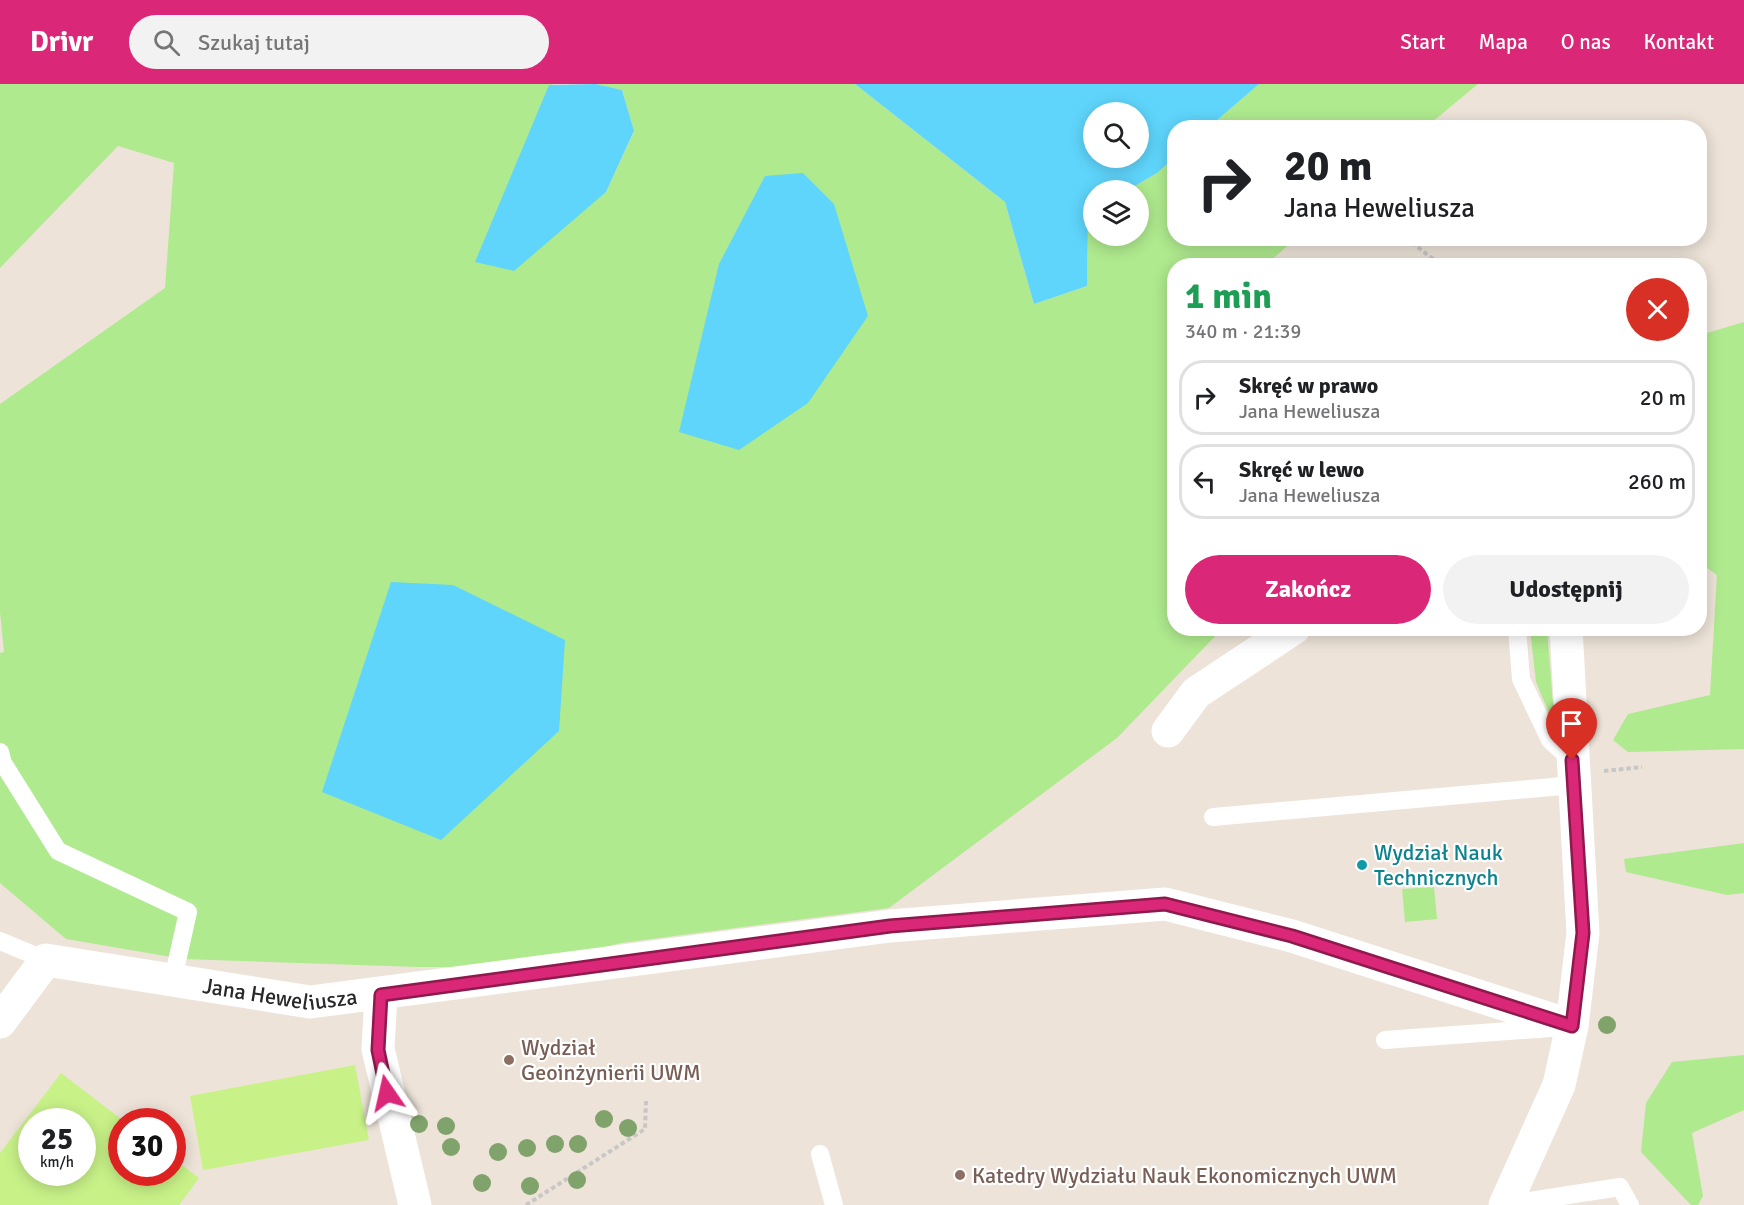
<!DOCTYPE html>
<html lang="pl">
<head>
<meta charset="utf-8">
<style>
  :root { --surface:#fff; --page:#f2f2f2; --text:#202124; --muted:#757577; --line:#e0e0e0; --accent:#db2777 }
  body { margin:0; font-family:Signika,sans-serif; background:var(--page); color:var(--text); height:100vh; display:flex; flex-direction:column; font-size:22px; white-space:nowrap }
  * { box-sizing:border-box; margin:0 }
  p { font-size:20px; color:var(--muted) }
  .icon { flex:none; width:33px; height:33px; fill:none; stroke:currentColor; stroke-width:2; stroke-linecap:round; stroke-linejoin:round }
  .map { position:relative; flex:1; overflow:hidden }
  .drawer { position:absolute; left:1167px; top:174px; width:540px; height:378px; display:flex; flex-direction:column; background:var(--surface); border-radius:24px; box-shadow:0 3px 15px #0003 }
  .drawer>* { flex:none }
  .banner { position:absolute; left:1167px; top:36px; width:540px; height:126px; border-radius:24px; box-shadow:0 3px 15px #0003; background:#fff; color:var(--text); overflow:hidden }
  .buttons { position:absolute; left:1083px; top:18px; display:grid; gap:12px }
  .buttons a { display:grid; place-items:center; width:66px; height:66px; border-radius:50%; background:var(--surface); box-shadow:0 3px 15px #0003; font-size:30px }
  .speed { position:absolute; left:18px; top:1024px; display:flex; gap:12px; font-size:30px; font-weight:700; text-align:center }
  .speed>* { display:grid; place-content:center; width:78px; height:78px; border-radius:50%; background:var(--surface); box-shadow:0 3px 15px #0003; line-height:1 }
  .speed small { font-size:15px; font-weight:400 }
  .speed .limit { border:9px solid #d22; background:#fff; color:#111 }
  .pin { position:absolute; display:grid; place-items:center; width:51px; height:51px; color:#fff; margin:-62px -26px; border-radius:50% 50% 50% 0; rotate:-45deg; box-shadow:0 0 6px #0007 }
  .pin .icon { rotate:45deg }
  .me { position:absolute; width:66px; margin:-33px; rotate:349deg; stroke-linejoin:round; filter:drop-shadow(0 0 4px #0008) }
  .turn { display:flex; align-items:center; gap:21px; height:126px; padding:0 18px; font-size:27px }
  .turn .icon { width:78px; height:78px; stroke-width:2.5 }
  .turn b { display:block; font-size:42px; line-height:51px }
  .round { display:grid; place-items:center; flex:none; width:63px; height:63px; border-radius:32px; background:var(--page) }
  .overview { display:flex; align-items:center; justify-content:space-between; height:102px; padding:0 18px }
  h1 { font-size:36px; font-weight:700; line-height:45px; color:#1e9e55 }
  .button { display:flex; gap:12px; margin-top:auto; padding:12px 18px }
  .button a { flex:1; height:69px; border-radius:36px; background:var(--accent); color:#fff; font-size:24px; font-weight:700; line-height:69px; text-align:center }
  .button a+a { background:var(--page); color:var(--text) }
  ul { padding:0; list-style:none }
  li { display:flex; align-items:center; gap:18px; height:75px; margin:0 12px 9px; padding:0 6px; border:3px solid var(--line); border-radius:24px }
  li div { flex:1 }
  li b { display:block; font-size:22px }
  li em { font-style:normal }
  header { display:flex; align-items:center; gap:36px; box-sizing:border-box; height:84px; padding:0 30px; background:var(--accent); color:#fff }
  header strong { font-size:28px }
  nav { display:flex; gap:33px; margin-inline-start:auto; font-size:21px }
  .search { width:420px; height:54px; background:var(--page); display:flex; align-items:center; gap:15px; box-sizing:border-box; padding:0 21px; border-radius:33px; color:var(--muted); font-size:22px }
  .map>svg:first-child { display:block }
  .green { fill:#afea8e }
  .pitch { fill:#c8f288; fill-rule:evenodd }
  .water { fill:#5fd5fb; fill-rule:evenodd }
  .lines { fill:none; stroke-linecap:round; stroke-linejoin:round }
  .path { stroke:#c7c7c7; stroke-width:4; stroke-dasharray:4.5 3; stroke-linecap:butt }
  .service { stroke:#fff; stroke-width:18 }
  .minor { stroke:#fff; stroke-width:33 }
  .tree { fill:#80a26b }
  .route-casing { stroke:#8e194d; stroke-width:15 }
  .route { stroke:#db2777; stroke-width:10 }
  .culture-dot { fill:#0f9aa8; stroke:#fff; stroke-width:2 }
  .education-dot { fill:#8d6e63; stroke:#fff; stroke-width:2 }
  .labels { text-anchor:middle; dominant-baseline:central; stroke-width:4.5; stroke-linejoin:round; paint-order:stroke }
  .culture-label { font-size:22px; fill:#0d838f; stroke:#fff; text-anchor:start }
  .street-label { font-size:22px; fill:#282828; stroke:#fff }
  .education-label { font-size:22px; fill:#785e54; stroke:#fff; text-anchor:start }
</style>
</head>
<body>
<header>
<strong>Drivr</strong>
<div class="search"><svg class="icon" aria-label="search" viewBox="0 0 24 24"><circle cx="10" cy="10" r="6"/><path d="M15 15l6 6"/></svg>Szukaj tutaj</div>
<nav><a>Start</a><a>Mapa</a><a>O nas</a><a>Kontakt</a></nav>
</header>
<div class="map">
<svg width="1744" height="1121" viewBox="0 0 1744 1121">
  <rect width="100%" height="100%" fill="#ede3d8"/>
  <!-- green -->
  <g class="green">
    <polygon points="0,0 557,0 549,1 606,108 634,48 622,6 596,0 855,0 1005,118 1034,220 1087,202 1088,130 1093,127 1094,152 1138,152 1138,106 1128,106 1157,89 1174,74 1174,154 1295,155 1266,181 1174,182 1174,544 1222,545 1117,654 889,824 621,859 528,883 418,883 183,875 66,855 0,799 0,569 4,568 0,528 0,320 165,204 174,79 118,62 0,184"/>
    <polygon points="1259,0 1478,0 1426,43 1209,43"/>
    <polygon points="1744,238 1744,665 1628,668 1613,656 1628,630 1710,611 1717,491 1700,479 1700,251"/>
    <polygon points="1530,545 1547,545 1554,633 1551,634 1536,598"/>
    <polygon points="1744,759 1744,809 1727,811 1626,788 1624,775"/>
    <polygon points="1434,803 1437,835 1405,838 1402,805"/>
    <polygon points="1744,971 1744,1026 1692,1049 1703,1112 1698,1121 1691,1121 1641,1068 1646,1019 1672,978"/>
  </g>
  <!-- pitch -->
  <g class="pitch">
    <polygon points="355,981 369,1056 203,1086 190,1012"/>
    <path d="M61,989l64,49h-3v51h50l1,-15 26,20 -20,27h-179v-52zM32,1038h50v51h-50z"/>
  </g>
  <!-- water -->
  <g class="water">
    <polygon points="596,0 622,6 634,47 606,108 514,187 475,178 549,1"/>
    <path d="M855,0h404l-50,43 -35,1v30l-17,15 -29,17h-34l-1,21 -5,4 -1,71 -53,18 -29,-102zM1094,28h44v46h-44z"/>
    <polygon points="803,89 834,120 868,232 808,319 739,366 679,348 719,180 765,92"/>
    <polygon points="391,498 453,501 565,556 559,647 441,756 322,708"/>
  </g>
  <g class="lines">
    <!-- path -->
    <g class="path">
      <polyline points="1406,154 1442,182"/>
      <polyline points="1604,687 1642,683"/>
      <polyline points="526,1121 645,1045 646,1017"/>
    </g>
    <!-- service -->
    <g class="service">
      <polyline points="1517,544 1521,595 1550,656 1572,676"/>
      <polyline points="0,668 3,679 58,767 188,828 173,895"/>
      <polyline points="1213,733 1574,701"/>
      <polyline points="0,857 46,876"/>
      <polyline points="1385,956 1551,944"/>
      <polyline points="820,1070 834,1121"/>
      <polyline points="1508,1114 1530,1117 1620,1103 1630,1121"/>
    </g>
    <!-- minor -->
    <g class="minor">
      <polyline points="1168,647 1196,609 1294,544"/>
      <polyline points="381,911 378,965 415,1121"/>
      <path id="s1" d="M0,938l46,-62 264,42 580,-76 275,-22 127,32 280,90"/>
      <polyline points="1505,1121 1559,1001 1572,942 1583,849 1566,544"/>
    </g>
  </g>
  <!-- trees -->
  <g class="tree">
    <circle cx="1607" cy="941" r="9"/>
    <circle cx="604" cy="1035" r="9"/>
    <circle cx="419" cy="1040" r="9"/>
    <circle cx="446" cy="1042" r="9"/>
    <circle cx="628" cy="1044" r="9"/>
    <circle cx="555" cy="1060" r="9"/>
    <circle cx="578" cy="1060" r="9"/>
    <circle cx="451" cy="1063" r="9"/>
    <circle cx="527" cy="1064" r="9"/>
    <circle cx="498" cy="1068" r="9"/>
    <circle cx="577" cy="1096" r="9"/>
    <circle cx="482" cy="1099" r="9"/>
    <circle cx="530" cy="1102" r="9"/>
  </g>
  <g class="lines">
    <defs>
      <polyline id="route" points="387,1009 378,966 381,911 890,842 1165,820 1292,852 1572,942 1583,849 1572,676"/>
    </defs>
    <!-- route casing -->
    <use href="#route" class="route-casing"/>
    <!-- route -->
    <use href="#route" class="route"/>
  </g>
  <!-- markers -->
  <circle class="culture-dot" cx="1362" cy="781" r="6"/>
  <g class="education-dot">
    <circle cx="509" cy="976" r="6"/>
    <circle cx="960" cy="1091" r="6"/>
  </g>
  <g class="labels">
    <!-- culture labels -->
    <g class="culture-label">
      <text x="1374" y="768">Wydział Nauk<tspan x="1374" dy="25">Technicznych</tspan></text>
    </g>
    <!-- street labels -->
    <g class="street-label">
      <text stroke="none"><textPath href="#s1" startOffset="314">Jana Heweliusza</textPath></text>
    </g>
    <!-- education labels -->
    <g class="education-label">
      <text x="521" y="963">Wydział<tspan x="521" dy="25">Geoinżynierii UWM</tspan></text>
      <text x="972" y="1091">Katedry Wydziału Nauk Ekonomicznych UWM</text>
    </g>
  </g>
</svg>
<div class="buttons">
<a><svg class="icon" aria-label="search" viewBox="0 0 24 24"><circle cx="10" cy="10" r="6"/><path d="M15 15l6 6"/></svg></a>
<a><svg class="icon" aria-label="layers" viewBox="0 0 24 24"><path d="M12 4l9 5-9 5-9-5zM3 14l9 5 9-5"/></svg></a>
</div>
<div class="speed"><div>25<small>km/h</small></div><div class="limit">30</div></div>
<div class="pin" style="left:1572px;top:676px;background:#d93025"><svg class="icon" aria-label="arrive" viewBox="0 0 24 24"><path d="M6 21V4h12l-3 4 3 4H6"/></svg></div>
<svg class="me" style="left:387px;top:1009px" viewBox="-20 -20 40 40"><path d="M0-17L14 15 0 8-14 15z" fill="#db2777" stroke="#fff" stroke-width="4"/></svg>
<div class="banner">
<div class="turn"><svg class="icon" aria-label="right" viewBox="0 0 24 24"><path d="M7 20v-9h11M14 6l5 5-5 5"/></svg><div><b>20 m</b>Jana Heweliusza</div></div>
</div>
<section class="drawer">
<div class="overview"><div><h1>1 min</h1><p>340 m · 21:39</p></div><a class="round" style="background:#d93025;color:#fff"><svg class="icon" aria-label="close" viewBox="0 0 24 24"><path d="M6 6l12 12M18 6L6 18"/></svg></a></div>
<ul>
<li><svg class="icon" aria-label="right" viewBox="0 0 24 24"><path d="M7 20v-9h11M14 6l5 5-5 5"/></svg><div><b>Skręć w prawo</b><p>Jana Heweliusza</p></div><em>20 m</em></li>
<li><svg class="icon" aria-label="left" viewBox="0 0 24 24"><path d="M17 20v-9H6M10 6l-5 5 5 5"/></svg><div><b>Skręć w lewo</b><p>Jana Heweliusza</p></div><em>260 m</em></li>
</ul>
<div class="button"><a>Zakończ</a><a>Udostępnij</a></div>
</section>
</div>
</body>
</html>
